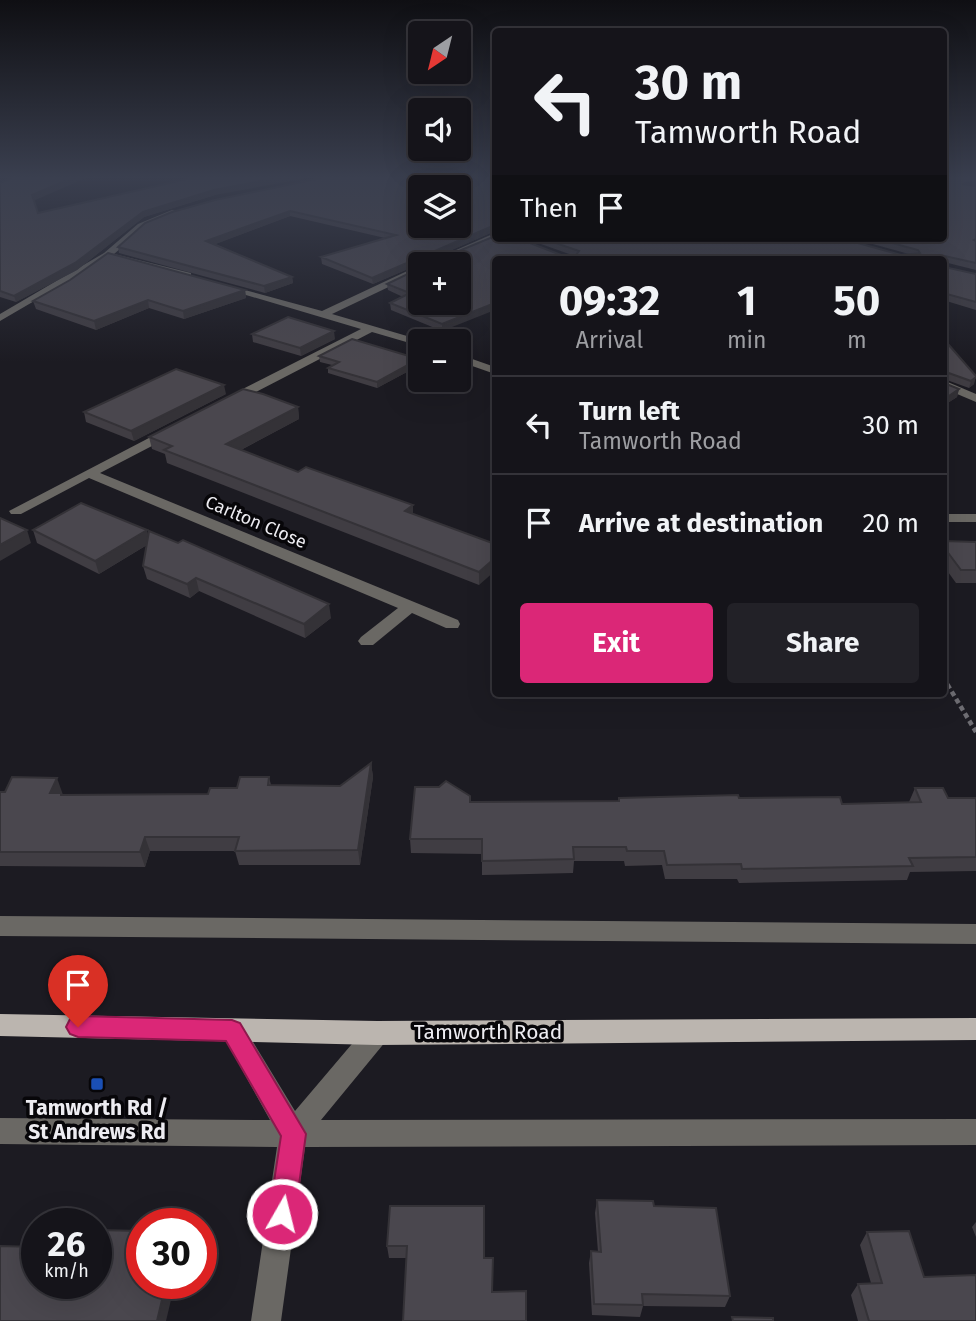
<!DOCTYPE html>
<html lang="en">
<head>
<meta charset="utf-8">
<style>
  :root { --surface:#15141a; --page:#222127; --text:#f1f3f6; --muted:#9d9ea2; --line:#343339; --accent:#db2777 }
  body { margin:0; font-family:"Fira Sans",sans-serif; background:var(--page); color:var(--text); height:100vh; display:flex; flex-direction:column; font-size:26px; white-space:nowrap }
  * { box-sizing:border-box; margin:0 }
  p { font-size:23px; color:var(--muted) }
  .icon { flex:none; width:38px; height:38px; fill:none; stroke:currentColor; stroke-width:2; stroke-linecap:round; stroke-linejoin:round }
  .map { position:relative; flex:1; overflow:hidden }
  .details { position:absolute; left:492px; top:256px; width:455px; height:441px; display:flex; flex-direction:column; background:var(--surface); border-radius:7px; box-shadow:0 7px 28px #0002,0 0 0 2px var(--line) }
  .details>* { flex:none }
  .hud { position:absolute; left:492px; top:28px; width:455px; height:214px; border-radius:7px; box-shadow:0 7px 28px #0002,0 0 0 2px var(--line); background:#15141a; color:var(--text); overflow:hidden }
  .needle { width:46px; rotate:215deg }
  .buttons { position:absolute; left:408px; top:21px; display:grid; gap:14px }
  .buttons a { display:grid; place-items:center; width:63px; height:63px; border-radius:7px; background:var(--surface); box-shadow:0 7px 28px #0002,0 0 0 2px var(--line); font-size:35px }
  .speed { position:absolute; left:21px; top:1208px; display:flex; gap:14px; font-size:35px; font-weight:700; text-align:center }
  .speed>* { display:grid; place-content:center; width:91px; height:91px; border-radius:50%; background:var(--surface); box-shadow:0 7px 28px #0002,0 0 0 2px var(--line); line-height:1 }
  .speed small { font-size:18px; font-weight:400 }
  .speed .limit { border:10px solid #d22; background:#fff; color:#111 }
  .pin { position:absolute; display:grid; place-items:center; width:60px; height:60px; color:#fff; margin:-72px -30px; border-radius:50% 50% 50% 0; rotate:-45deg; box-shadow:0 0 7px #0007 }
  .pin .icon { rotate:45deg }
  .me { position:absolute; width:77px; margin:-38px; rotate:8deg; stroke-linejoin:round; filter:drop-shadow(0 0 5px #0008) }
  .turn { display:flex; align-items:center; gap:24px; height:147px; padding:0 28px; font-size:32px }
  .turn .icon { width:91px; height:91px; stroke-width:2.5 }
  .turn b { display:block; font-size:49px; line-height:60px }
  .then { display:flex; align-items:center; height:66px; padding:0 28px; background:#0003; gap:14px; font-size:26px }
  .eta { display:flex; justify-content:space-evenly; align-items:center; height:119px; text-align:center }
  .eta b { font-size:42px; font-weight:700; line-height:49px }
  .action { display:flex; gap:14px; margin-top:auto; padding:14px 28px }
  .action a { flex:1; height:80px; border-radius:7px; background:var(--accent); color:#fff; font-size:28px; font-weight:700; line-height:80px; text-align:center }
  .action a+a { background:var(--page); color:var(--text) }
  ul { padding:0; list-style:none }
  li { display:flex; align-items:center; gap:21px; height:98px; padding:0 28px; border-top:2px solid var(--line) }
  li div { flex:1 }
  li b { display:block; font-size:26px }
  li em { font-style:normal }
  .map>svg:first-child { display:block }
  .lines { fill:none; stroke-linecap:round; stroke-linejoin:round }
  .path { stroke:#6e6d73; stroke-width:4.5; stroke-dasharray:5 3.5; stroke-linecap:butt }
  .minor { fill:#6a6864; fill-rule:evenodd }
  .primary { fill:#bbb5af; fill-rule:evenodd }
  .wall { fill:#403d43 }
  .shaded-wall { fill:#343237 }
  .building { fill:#4a474e; stroke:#343237; stroke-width:2; fill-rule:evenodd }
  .route { fill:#db2777; stroke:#8e194d; stroke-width:2 }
  .transit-dot { fill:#1a4fb4; stroke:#070609; stroke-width:2.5 }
  .labels { text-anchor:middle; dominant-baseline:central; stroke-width:7; stroke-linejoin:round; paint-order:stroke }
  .street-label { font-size:18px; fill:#edecf1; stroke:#070609 }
  .near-street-label { font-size:21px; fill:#edecf1; stroke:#070609 }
  .near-poi-label { font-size:21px; font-weight:bold; fill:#edecf1; stroke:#070609 }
</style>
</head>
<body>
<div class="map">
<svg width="976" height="1321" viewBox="0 0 976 1321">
  <rect width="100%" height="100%" fill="#1c1b22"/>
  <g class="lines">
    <!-- path -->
    <polyline class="path" points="943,677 976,732"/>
    <!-- minor -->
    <g class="minor">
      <polygon points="172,210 179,212 144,228 114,254 191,273 191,277 108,258 0,321 0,314 104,253 138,224"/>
      <polygon points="495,233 495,238 498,238 436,264 424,264"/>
      <polygon points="420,265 420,272 332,314 424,341 420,341 420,346 372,332 233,404 225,404 225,398 361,329 219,287 219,283 322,311"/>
      <polygon points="458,354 495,367 495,374 458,361"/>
      <polygon points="943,380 976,394 976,402 943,388"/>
      <polygon points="170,427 175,428 175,434 100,473 458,620 460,624 458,628 446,628 412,613 373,645 361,645 358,641 361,637 398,608 89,478 21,514 11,514 9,511"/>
      <rect x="943" y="514" width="33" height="8"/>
      <polygon points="0,916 976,924 976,944 0,936"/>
      <polygon points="232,1019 241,1022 295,1111 368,1025 377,1021 386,1025 390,1033 386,1041 321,1120 976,1119 976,1145 305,1147 281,1321 251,1321 277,1147 0,1144 0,1118 270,1120 220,1030 223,1022"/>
    </g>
    <!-- primary -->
    <polygon class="primary" points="0,1014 377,1021 976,1018 976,1040 377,1045 0,1036"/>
  </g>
  <!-- wall -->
  <g class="wall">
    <polygon points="326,177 495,231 429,260 437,260 572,255 524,238 840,238 901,255 909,254 851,238 943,238 976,186 976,270 944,262 495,259 442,331 391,310 390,303 403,297 388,290 387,284 420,268 420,303 422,263 373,284 322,264 321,257 385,238 290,216 215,244 292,277 293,283 265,293 119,253 118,247"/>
    <polygon points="0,183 34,200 38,213 215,195 144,217 77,270 16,302 0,297"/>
    <polygon points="943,263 944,267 976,274 976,310 943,300"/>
    <polygon points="245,290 246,298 184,319 149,308 96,330 36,309 33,301"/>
    <polygon points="252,334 335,339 301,356 253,342"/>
    <polygon points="943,343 974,384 969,388 944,379 944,383 959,389 957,397 943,406"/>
    <polygon points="319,356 419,359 420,365 377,388 328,373 328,368 332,365 320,362"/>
    <polygon points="226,394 134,441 86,422 84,412"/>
    <polygon points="298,407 299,419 241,450 298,472 413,505 413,514 495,544 479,585 167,463 165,454 152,449 149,437"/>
    <polygon points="33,530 148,536 331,618 305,638 199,591 190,598 147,579 143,566 147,545 99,574 37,543"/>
    <polygon points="943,541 976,542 976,583 956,583 943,565"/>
    <polygon points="371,763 373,777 360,865 239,865 235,851 150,851 145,867 0,866 0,792 62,792 62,795 208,794 237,788 269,777 271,785 340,786"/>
    <polygon points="915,788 948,798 976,798 976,871 910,872 907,880 739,883 737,879 665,879 662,865 625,866 624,861 574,861 573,873 482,875 482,854 411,853 410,839 470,802 618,801 619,798 739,798 842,804 909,802"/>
    <polygon points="597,1200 654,1206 730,1296 725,1307 643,1306 640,1317 592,1315 589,1263 591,1251 598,1252 595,1213"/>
    <polygon points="390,1206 484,1258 492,1292 526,1321 407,1258 389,1258 387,1246"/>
    <polygon points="976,1222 976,1237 972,1227"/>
    <polygon points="867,1232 924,1277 976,1321 858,1321 851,1295 858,1284 871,1283 860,1245"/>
  </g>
  <!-- shaded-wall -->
  <g class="shaded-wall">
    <polygon points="74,177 88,177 33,201 32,195"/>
    <polygon points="282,177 312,177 215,195 144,217 77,270 16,302 14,296 143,212 214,190"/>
    <polygon points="976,181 976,186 962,184"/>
    <polygon points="290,211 290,216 208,247 206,241"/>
    <polygon points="495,225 495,231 373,284 372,278"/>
    <polygon points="292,277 293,283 265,293 264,286"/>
    <polygon points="245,290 246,298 184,319 183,311"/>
    <polygon points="148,300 149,308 96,330 94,321"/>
    <polygon points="495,303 495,310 442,331 442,324"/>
    <polygon points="334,331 335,339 301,356 300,348"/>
    <polygon points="419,359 420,365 377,388 377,382"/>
    <polygon points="976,377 974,384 969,388 971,381"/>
    <polygon points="224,385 226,394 134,441 131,431"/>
    <polygon points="959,389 957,397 943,406 943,400"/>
    <polygon points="298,407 299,419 229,456 226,444"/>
    <polygon points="413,505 413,518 405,511"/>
    <polygon points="27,530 31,543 0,561 0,545"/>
    <polygon points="147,530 150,543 99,574 95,561"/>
    <polygon points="495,558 495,571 479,585 479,572"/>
    <polygon points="196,578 199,591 190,598 187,584"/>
    <polygon points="329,604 331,618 305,638 304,624"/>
    <polygon points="371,763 373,777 360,865 358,850"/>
    <polygon points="57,778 62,792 67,807 50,793"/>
    <polygon points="145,837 150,851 145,867 140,852"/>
    <polygon points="166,1283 175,1283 166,1321 157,1321"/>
  </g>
  <!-- building -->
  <g class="building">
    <polygon points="13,177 74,177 32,195 38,213 196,177 282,177 214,190 143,212 75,263 14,296 0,291 0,183"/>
    <path d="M326,177h169v48l-123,53 -51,-21 75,-22 -106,-24 -84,30 86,36 -28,9 -146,-39 27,-24 27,-11 43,-12zM420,187h38v39h-38z"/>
    <polygon points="943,177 976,177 976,181 962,184 976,186 976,239 974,240 976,241 976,263 945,256 942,259 495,259 495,303 442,324 390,303 410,293 387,284 420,268 420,303 458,303 458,264 422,264 422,260 437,260 495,236 495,238 517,238 561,255 576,255 579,251 541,238 840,238 901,255 920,253 918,250 874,238 943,238"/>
    <polygon points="108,253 245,290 183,311 148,300 94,321 33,301 70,280"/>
    <polygon points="943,263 944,267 976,274 976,302 943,293"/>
    <polygon points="288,317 334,331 300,348 252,334"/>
    <polygon points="352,339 419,359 377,382 328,368 339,362 319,356"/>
    <polygon points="943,343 948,344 976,376 976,377 971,381 943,371"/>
    <polygon points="176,369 224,385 131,431 84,412"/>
    <polygon points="943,373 944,383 959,389 943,400"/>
    <polygon points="243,389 263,394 298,407 226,444 298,472 306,467 413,505 405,511 495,544 495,558 479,572 164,450 172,446 149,437"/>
    <polygon points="81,503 147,530 95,561 33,530"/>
    <polygon points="0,518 27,530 0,545"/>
    <polygon points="149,531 178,543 183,540 329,604 304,624 196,578 187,584 143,566"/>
    <polygon points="943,541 976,542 976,570 961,570 943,546"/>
    <polygon points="371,763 358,850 235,851 239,837 145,837 140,852 0,852 0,792 5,792 12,777 57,778 50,793 61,793 61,795 208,794 210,788 237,788 240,777 269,777 268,785 340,786"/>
    <polygon points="446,781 470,796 470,802 619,801 619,798 738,795 739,798 840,797 842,804 921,802 915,788 943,788 948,798 976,798 976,857 909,858 913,866 742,869 741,864 667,865 664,851 627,851 626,847 573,847 574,859 482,861 482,839 410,839 415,787 439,787"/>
    <polygon points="597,1200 653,1201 654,1206 716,1208 730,1296 642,1294 643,1305 594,1304 591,1251 601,1252"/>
    <polygon points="390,1206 484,1206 484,1258 493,1258 492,1292 526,1291 526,1321 403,1321 407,1246 387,1246"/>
    <polygon points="46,1219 92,1220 91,1223 45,1223"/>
    <polygon points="96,1230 142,1231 142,1283 166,1283 157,1321 0,1321 0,1246 37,1247 37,1283 96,1283"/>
    <polygon points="909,1231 924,1277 976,1275 976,1321 869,1321 858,1284 882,1283 867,1232"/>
    <polygon points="732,1317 773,1318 773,1321 733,1321"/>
  </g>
  <!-- sky -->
  <linearGradient id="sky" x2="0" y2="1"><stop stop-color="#0f0f13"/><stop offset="0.49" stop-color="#3a3f4f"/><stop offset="1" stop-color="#3a3f4f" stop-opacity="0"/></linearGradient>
  <rect width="976" height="362" fill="url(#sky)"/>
  <!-- route -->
  <polygon class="route" points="78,1016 232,1020 240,1023 306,1134 295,1214 291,1224 282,1227 272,1224 269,1214 281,1136 226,1041 78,1037 70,1034 66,1027 70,1019"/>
  <!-- markers -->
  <rect class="transit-dot" x="90" y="1077" width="14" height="14" rx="3.5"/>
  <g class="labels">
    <!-- street labels -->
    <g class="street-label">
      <text transform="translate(256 522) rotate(23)">Carlton Close</text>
    </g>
    <!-- near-street labels -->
    <g class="near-street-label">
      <text x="488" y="1032">Tamworth Road</text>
    </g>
    <!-- near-poi labels -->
    <g class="near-poi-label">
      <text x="97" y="1108">Tamworth Rd /<tspan x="97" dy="24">St Andrews Rd</tspan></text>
    </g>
  </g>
</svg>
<div class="buttons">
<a><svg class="needle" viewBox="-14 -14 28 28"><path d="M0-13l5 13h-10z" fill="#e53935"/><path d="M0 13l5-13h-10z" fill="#9d9ea2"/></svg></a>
<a><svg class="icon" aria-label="sound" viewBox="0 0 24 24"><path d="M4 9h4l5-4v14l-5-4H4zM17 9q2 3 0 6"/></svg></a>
<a><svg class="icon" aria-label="layers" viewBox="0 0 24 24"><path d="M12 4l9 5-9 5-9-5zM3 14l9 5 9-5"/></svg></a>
<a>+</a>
<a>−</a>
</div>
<div class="speed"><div>26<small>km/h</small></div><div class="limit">30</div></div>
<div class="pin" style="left:78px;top:1027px;background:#d93025"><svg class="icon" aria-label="arrive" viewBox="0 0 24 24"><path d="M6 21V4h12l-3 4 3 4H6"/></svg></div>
<svg class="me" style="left:282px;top:1214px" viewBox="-20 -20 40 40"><circle r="17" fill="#db2777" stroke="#fff" stroke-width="3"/><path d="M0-11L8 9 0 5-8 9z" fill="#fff"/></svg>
<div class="hud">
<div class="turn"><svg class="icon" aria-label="left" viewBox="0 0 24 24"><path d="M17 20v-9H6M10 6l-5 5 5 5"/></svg><div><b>30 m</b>Tamworth Road</div></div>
<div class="then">Then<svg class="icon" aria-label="arrive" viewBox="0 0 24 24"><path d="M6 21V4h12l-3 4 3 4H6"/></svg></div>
</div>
<section class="details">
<div class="eta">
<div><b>09:32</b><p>Arrival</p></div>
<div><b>1</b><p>min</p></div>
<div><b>50</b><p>m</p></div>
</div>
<ul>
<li><svg class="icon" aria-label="left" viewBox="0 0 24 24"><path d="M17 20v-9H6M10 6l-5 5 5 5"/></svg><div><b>Turn left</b><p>Tamworth Road</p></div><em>30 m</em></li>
<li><svg class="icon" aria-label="arrive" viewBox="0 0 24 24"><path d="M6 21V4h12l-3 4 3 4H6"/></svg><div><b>Arrive at destination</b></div><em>20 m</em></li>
</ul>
<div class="action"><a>Exit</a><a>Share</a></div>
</section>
</div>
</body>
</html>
